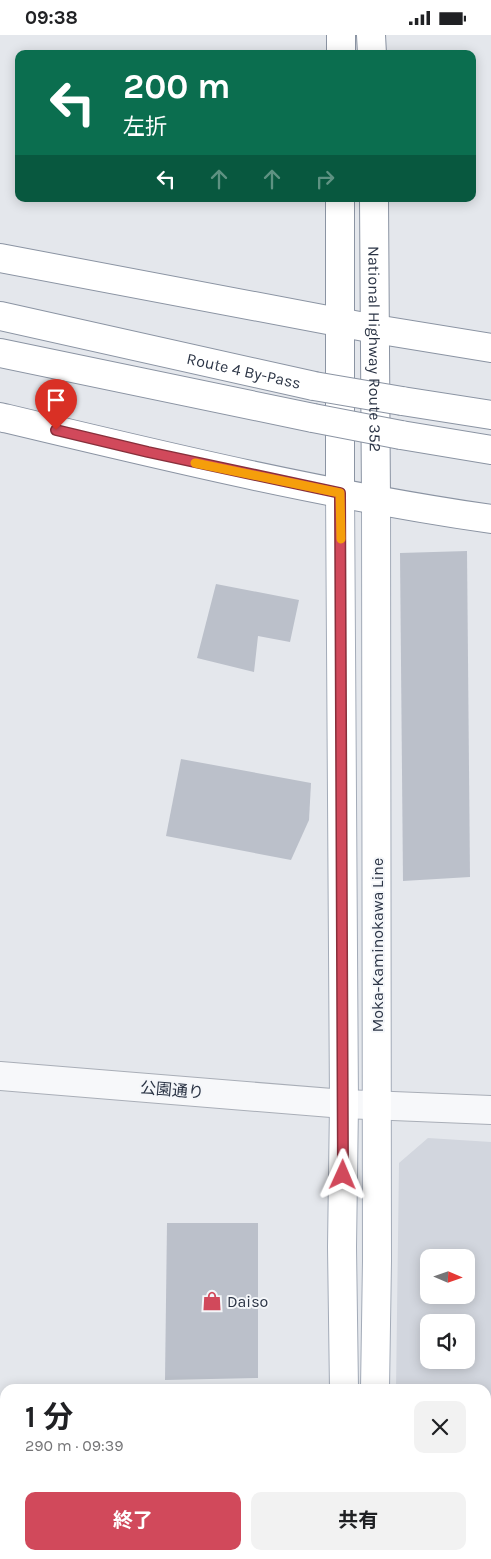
<!DOCTYPE html>
<html lang="ja">
<head>
<meta charset="utf-8">
<style>
  :root { --surface:#fff; --page:#f2f2f2; --text:#202124; --muted:#757577; --accent:#d1495b }
  body { margin:0; font-family:Karla,"Noto Sans JP",sans-serif; background:var(--page); color:var(--text); height:100vh; display:flex; flex-direction:column; font-size:19px; white-space:nowrap }
  * { box-sizing:border-box; margin:0 }
  p { font-size:16px; color:var(--muted) }
  .icon { flex:none; width:28px; height:28px; fill:none; stroke:currentColor; stroke-width:2; stroke-linecap:round; stroke-linejoin:round }
  .map { position:relative; flex:1; overflow:hidden }
  .sheet { position:absolute; left:0px; top:1349px; width:491px; height:176px; display:flex; flex-direction:column; background:var(--surface); border-radius:15px 15px 0 0; box-shadow:0 2px 12px #0003 }
  .sheet>* { flex:none }
  .guide { position:absolute; left:15px; top:15px; width:461px; height:152px; border-radius:10px; box-shadow:0 2px 12px #0003; background:#0b6e4f; color:#fff; overflow:hidden }
  .needle { width:32px; rotate:92deg }
  .fabs { position:absolute; left:420px; top:1214px; display:grid; gap:10px }
  .fabs a { display:grid; place-items:center; width:55px; height:55px; border-radius:10px; background:var(--surface); box-shadow:0 2px 12px #0003; font-size:25px }
  .pin { position:absolute; display:grid; place-items:center; width:42px; height:42px; color:#fff; margin:-51px -21px; border-radius:50% 50% 50% 0; rotate:-45deg; box-shadow:0 0 5px #0007 }
  .pin .icon { rotate:45deg }
  .me { position:absolute; width:55px; margin:-28px; rotate:1deg; stroke-linejoin:round; filter:drop-shadow(0 0 4px #0008) }
  .turn { display:flex; align-items:center; gap:18px; height:105px; padding:0 25px; font-size:22px }
  .turn .icon { width:65px; height:65px; stroke-width:2.5 }
  .turn b { display:block; font-size:35px; line-height:42px }
  .lanes { display:flex; align-items:center; height:48px; padding:0 25px; background:#0003; justify-content:center; gap:25px; direction:ltr }
  .lanes .off { opacity:.35 }
  .round { display:grid; place-items:center; flex:none; width:52px; height:52px; border-radius:10px; background:var(--page) }
  .headline { display:flex; align-items:center; justify-content:space-between; height:85px; padding:0 25px }
  h1 { font-size:30px; font-weight:700; line-height:38px }
  .primary-button { display:flex; gap:10px; margin-top:auto; padding:10px 25px }
  .primary-button a { flex:1; height:58px; border-radius:10px; background:var(--accent); color:#fff; font-size:20px; font-weight:700; line-height:58px; text-align:center }
  .primary-button a+a { background:var(--page); color:var(--text) }
  .status { display:flex; justify-content:space-between; align-items:center; height:35px; padding:0 25px; background:var(--surface); direction:ltr }
  .status svg { height:14px; fill:currentColor }
  .map>svg:first-child { display:block }
  .built { fill:#d2d6de; fill-rule:evenodd }
  .building { fill:#bbc0ca }
  .lines { fill:none; stroke-linecap:round; stroke-linejoin:round }
  .minor-casing { stroke:#a9aeb7; stroke-width:30 }
  .major-casing { stroke:#a3abb8; stroke-width:30 }
  .highway-casing { stroke:#8b94a3; stroke-width:30 }
  .minor { stroke:#f7f8fa; stroke-width:28 }
  .major { stroke:#fff; stroke-width:28 }
  .highway { stroke:#fff; stroke-width:28 }
  .highway-bridge-casing { stroke:#8b94a3; stroke-width:30; stroke-linecap:butt }
  .highway-bridge { stroke:#fff; stroke-width:28 }
  .route-casing { stroke:#882f3b; stroke-width:12 }
  .route { stroke:#d1495b; stroke-width:9 }
  .slow { stroke:#f59e0b; stroke-width:9 }
  .labels { text-anchor:middle; dominant-baseline:central; stroke-width:4; stroke-linejoin:round; paint-order:stroke }
  .street-label { font-size:16px; fill:#2b3445; stroke:#f4f6f9 }
  .poi-label { font-size:16px; fill:#2b3445; stroke:#f4f6f9; text-anchor:start }
</style>
</head>
<body>
<div class="status"><b>09:38</b><svg viewBox="0 0 49 12"><path d="M0 12V9h3v3zM5 12V6h3v6zM10 12V3h3v9zM15 12V0h3v12zM26 1h20v11H26zM47 4h2v5h-2z"/></svg></div>
<div class="map">
<svg width="491" height="1524" viewBox="0 0 491 1524">
  <rect width="100%" height="100%" fill="#e4e7ec"/>
  <!-- built -->
  <g class="built">
    <path d="M428,1103l63,4v311l-5,-1v-63h-90l3,-226zM429,1222h37v38h-37zM429,1288h37v37h-37z"/>
    <polygon points="491,1422 491,1524 454,1524 456,1520 486,1520 486,1435"/>
  </g>
  <!-- building -->
  <g class="building">
    <polygon points="467,516 470,842 403,846 400,518"/>
    <polygon points="216,549 299,565 290,607 258,601 254,637 197,623"/>
    <polygon points="181,724 311,748 309,785 291,825 166,801"/>
    <polygon points="167,1188 258,1188 258,1343 165,1345"/>
    <rect x="285" y="1520" width="38" height="4"/>
  </g>
  <g class="lines">
    <defs>
      <g id="minor">
        <polyline points="0,1041 344,1069 491,1075"/>
        <polyline points="0,1486 5,1492"/>
        <polyline points="27,1520 31,1524"/>
      </g>
      <g id="major">
        <polyline points="340,458 344,1069 342,1212 344,1354"/>
        <polyline points="375,1354 377,1226 376,465"/>
        <polyline points="346,1520 346,1524"/>
        <polyline points="374,1520 374,1524"/>
      </g>
      <g id="highway">
        <polyline points="371,0 372,19"/>
        <polyline points="341,19 341,0"/>
        <polyline points="340,164 340,458"/>
        <path id="s1" d="M374,164l2,301"/>
        <polyline points="0,223 375,294 491,313"/>
        <path id="s2" d="M0,281l314,70"/>
        <polyline points="0,318 313,383"/>
        <polyline points="402,366 491,380"/>
        <path d="M0,382c163,39 325,78 491,102"/>
        <polyline points="401,400 491,415"/>
      </g>
    </defs>
    <!-- minor casing -->
    <use href="#minor" class="minor-casing"/>
    <!-- major casing -->
    <use href="#major" class="major-casing"/>
    <!-- highway casing -->
    <use href="#highway" class="highway-casing"/>
    <!-- minor -->
    <use href="#minor" class="minor"/>
    <!-- major -->
    <use href="#major" class="major"/>
    <!-- highway -->
    <use href="#highway" class="highway"/>
    <defs>
      <g id="highway-bridge">
        <polyline points="314,351 402,366"/>
        <polyline points="313,383 401,400"/>
      </g>
    </defs>
    <!-- highway-bridge casing -->
    <use href="#highway-bridge" class="highway-bridge-casing"/>
    <!-- highway-bridge -->
    <use href="#highway-bridge" class="highway-bridge"/>
  </g>
  <g class="lines">
    <defs>
      <polyline id="route" points="56,395 148,417 340,458 343,1140"/>
    </defs>
    <!-- route casing -->
    <use href="#route" class="route-casing"/>
    <!-- route -->
    <use href="#route" class="route"/>
    <!-- slow -->
    <polyline class="slow" points="195,428 340,458 341,504"/>
  </g>
  <!-- icons -->
  <defs>
    <symbol id="shop-bare" viewBox="-9 -9 18 18"><path d="M-5-2.5h2.3a2.7 3.5 0 0 1 5.4 0H5L5.5 6h-11ZM-1.5-2.5h3a1.5 2.3 0 0 0-3 0Z" fill="#d1495b" stroke="#f4f6f9" stroke-width="2.5" paint-order="stroke"/></symbol>
  </defs>
  <g fill-rule="evenodd">
    <use href="#shop-bare" x="198" y="1252" width="28" height="28"/>
  </g>
  <g class="labels">
    <!-- street labels -->
    <g class="street-label">
      <text stroke="none"><textPath href="#s1" startOffset="150">National Highway Route 352</textPath></text>
      <text stroke="none"><textPath href="#s2" startOffset="250">Route 4 By-Pass</textPath></text>
      <text transform="translate(377 910) rotate(-90)">Moka-Kaminokawa Line</text>
      <text transform="translate(172 1055) rotate(5)">公園通り</text>
    </g>
    <!-- poi labels -->
    <g class="poi-label">
      <text x="227" y="1266">Daiso</text>
    </g>
  </g>
</svg>
<div class="fabs">
<a><svg class="needle" viewBox="-14 -14 28 28"><path d="M0-13l5 13h-10z" fill="#e53935"/><path d="M0 13l5-13h-10z" fill="#757577"/></svg></a>
<a><svg class="icon" aria-label="sound" viewBox="0 0 24 24"><path d="M4 9h4l5-4v14l-5-4H4zM17 9q2 3 0 6"/></svg></a>
</div>
<div class="pin" style="left:56px;top:395px;background:#d93025"><svg class="icon" aria-label="arrive" viewBox="0 0 24 24"><path d="M6 21V4h12l-3 4 3 4H6"/></svg></div>
<svg class="me" style="left:343px;top:1140px" viewBox="-20 -20 40 40"><path d="M0-17L14 15 0 8-14 15z" fill="#d1495b" stroke="#fff" stroke-width="4"/></svg>
<div class="guide">
<div class="turn"><svg class="icon" aria-label="left" viewBox="0 0 24 24"><path d="M17 20v-9H6M10 6l-5 5 5 5"/></svg><div><b>200 m</b>左折</div></div>
<div class="lanes"><svg class="icon" aria-label="left" viewBox="0 0 24 24"><path d="M17 20v-9H6M10 6l-5 5 5 5"/></svg><svg class="icon off" aria-label="ahead" viewBox="0 0 24 24"><path d="M12 20V5M6 11l6-6 6 6"/></svg><svg class="icon off" aria-label="ahead" viewBox="0 0 24 24"><path d="M12 20V5M6 11l6-6 6 6"/></svg><svg class="icon off" aria-label="right" viewBox="0 0 24 24"><path d="M7 20v-9h11M14 6l5 5-5 5"/></svg></div>
</div>
<section class="sheet">
<div class="headline"><div><h1>1 分</h1><p>290 m · 09:39</p></div><a class="round"><svg class="icon" aria-label="close" viewBox="0 0 24 24"><path d="M6 6l12 12M18 6L6 18"/></svg></a></div>
<div class="primary-button"><a>終了</a><a>共有</a></div>
</section>
</div>
</body>
</html>
